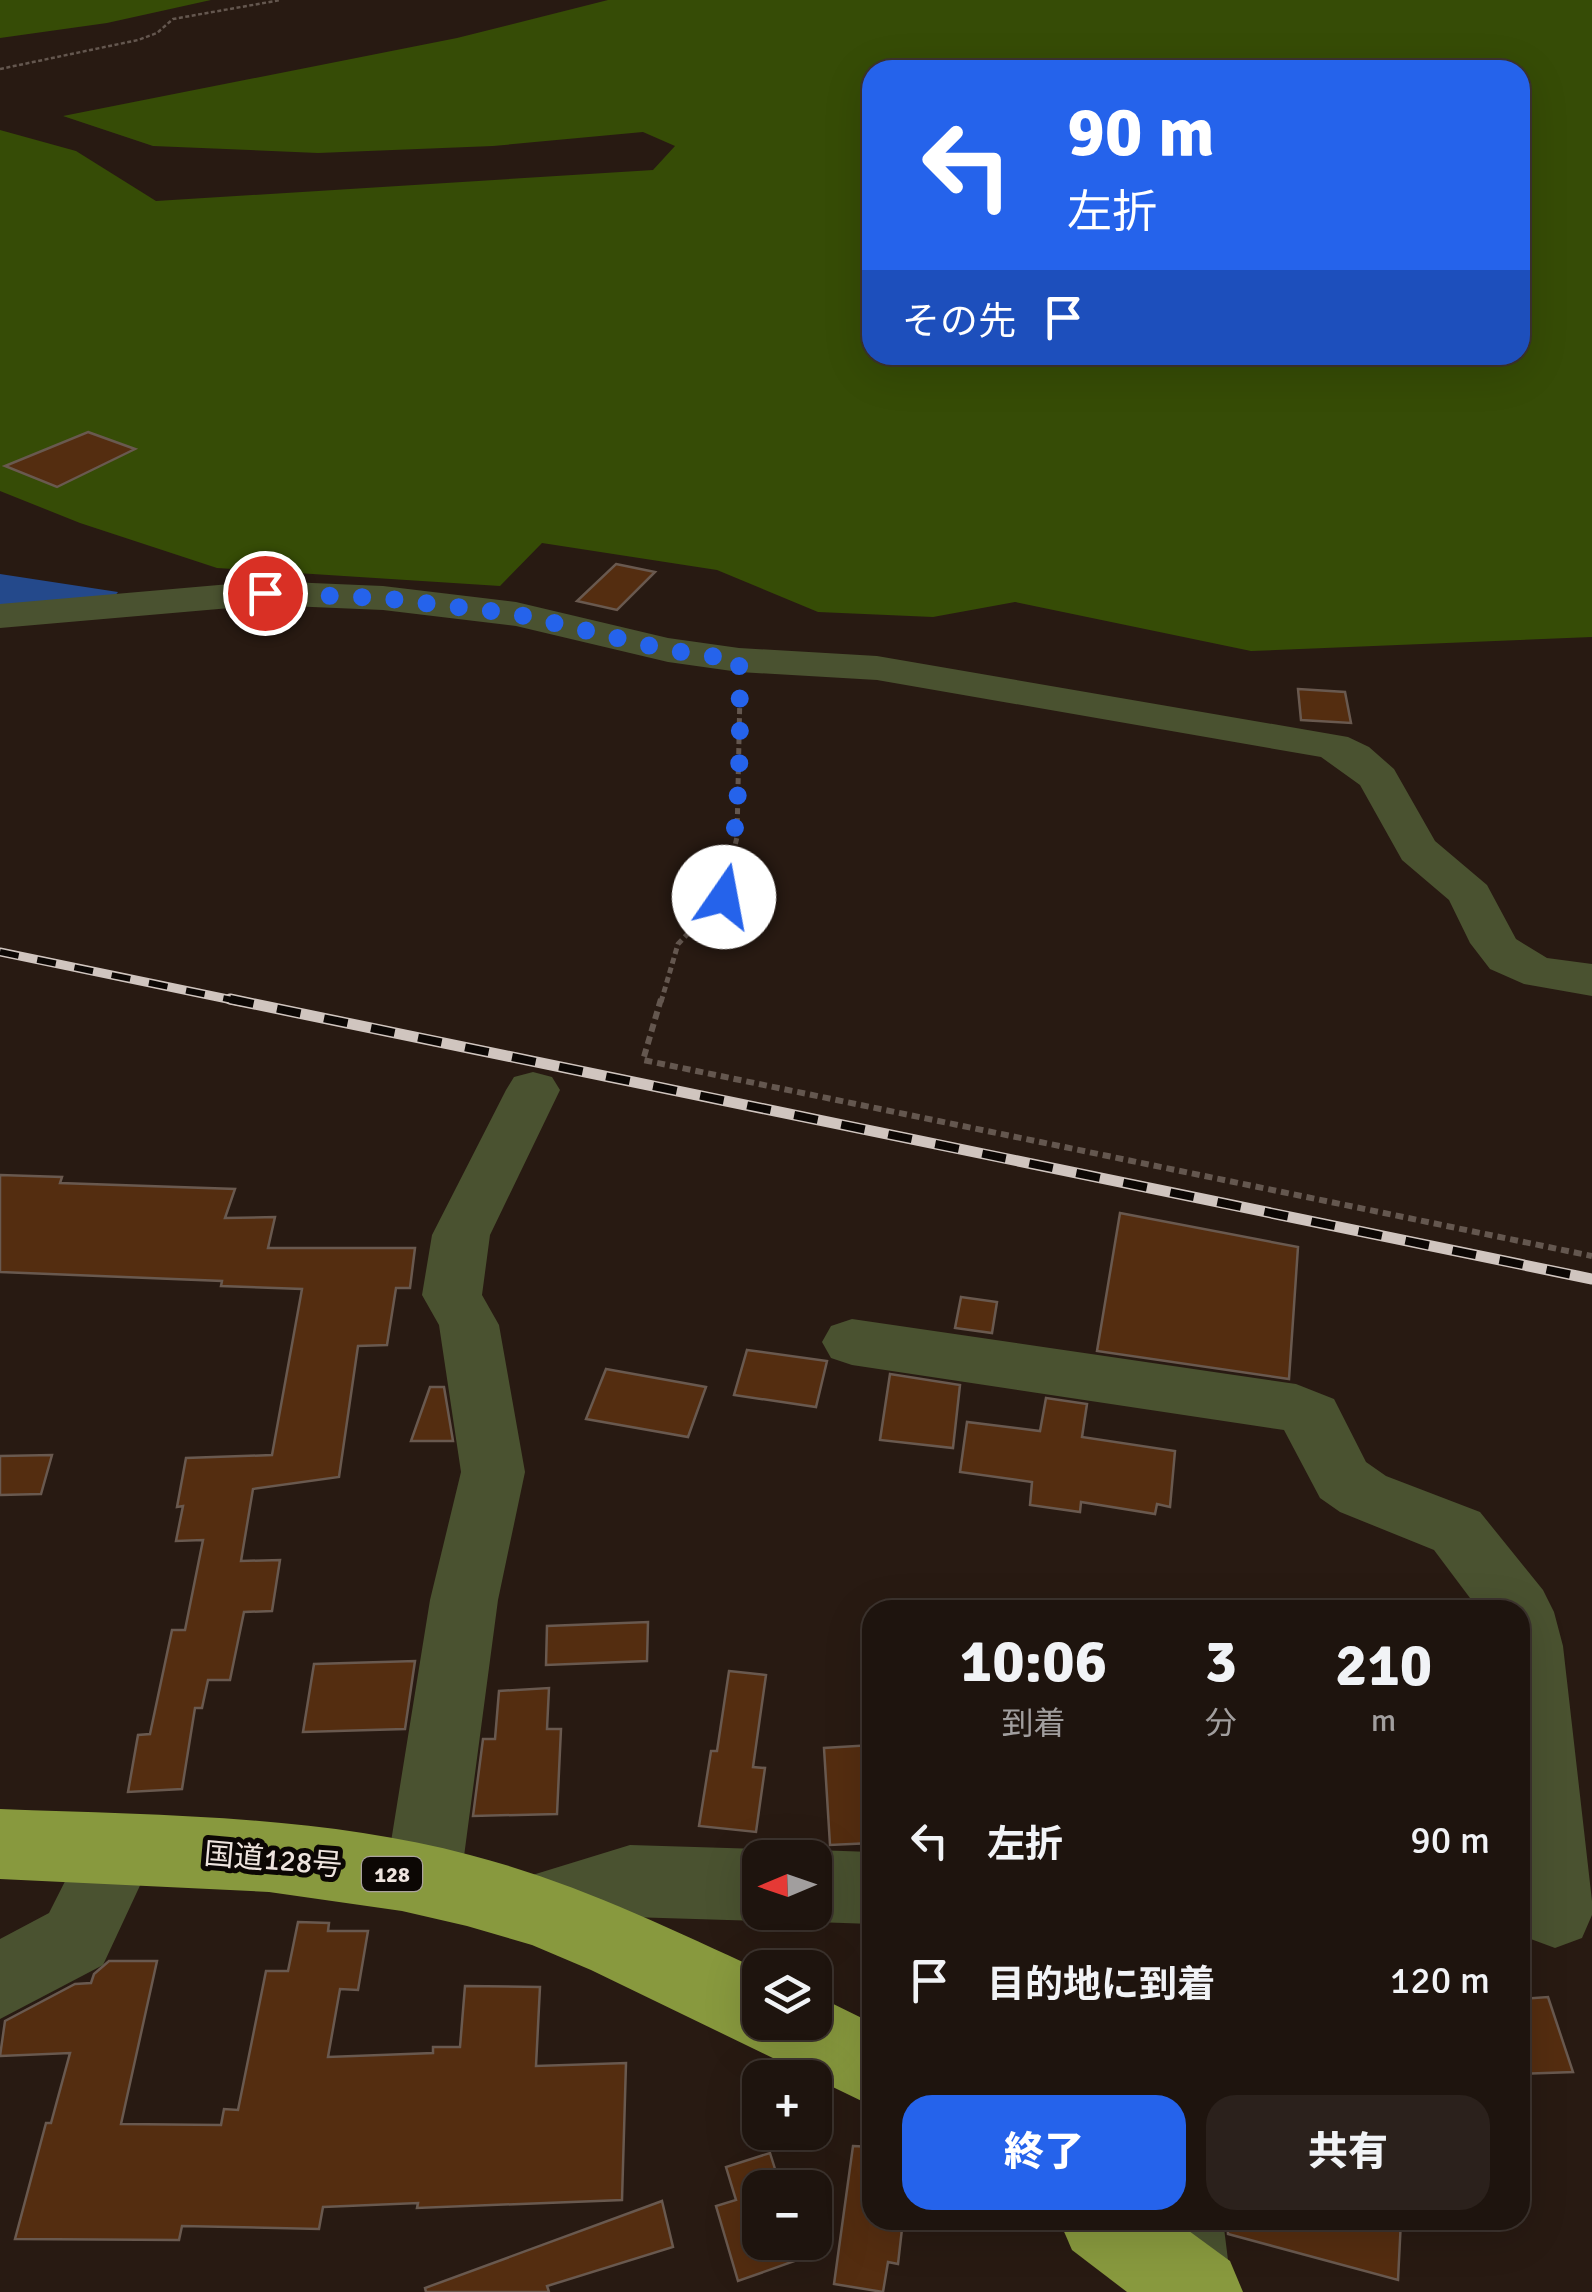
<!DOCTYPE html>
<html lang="ja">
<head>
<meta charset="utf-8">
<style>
  :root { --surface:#1e140e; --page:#2b211c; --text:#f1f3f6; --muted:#a19e9e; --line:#3c332e; --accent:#2563eb }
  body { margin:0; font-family:Signika,"Noto Sans JP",sans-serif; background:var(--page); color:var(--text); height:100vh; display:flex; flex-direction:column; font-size:38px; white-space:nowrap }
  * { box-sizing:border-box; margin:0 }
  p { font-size:32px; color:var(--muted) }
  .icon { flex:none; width:55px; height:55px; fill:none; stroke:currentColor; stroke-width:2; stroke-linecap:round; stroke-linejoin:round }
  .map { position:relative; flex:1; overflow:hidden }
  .sheet { position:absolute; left:862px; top:1600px; width:668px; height:630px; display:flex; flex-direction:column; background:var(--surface); border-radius:30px; box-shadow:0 10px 40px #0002,0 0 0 2px var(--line) }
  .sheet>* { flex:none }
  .guide { position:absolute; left:862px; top:60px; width:668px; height:305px; border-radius:30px; box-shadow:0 10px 40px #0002,0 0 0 2px var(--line); background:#2563eb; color:#fff; overflow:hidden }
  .needle { width:65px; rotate:268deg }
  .tools { position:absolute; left:742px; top:1840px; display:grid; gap:20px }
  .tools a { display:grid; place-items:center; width:90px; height:90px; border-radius:20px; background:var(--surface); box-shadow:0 10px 40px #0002,0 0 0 2px var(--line); font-size:50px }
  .pin { position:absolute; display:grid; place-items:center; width:85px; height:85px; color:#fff; margin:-42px; border:5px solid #fff; border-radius:50%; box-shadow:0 2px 10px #0007 }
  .me { position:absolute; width:110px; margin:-55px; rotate:12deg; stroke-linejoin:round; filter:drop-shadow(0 0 8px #0008) }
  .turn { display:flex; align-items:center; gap:35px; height:210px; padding:0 40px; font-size:45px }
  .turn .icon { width:130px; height:130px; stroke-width:2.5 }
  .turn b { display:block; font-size:70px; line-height:85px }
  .then { display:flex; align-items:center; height:95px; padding:0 40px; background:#0003; gap:20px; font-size:38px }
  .eta { display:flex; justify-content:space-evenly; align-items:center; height:170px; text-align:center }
  .eta b { font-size:60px; font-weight:800; line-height:70px }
  .action { display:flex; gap:20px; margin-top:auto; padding:20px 40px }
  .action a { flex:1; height:115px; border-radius:30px; background:var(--accent); color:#fff; font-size:40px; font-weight:800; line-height:115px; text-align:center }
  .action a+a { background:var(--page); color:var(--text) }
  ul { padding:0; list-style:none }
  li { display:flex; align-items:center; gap:30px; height:140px; padding:0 40px }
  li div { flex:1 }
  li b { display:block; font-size:38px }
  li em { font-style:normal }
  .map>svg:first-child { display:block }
  .forest { fill:#364c06; fill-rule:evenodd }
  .water { fill:#24498b }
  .building { fill:#542d10; stroke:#69594f; stroke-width:2.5 }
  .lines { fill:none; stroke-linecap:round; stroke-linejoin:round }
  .path-far2 { stroke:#64574f; stroke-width:2.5; stroke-dasharray:4 2.5; stroke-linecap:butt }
  .path-far1 { stroke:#64574f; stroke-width:5; stroke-dasharray:6 4; stroke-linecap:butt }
  .path { stroke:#64574f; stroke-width:6; stroke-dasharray:8 5; stroke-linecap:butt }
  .minor { fill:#4a5230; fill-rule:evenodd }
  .highway { fill:#88993e; fill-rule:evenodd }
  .rail-far1-casing { stroke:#d0c5bf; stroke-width:9 }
  .rail-casing { stroke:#d0c5bf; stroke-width:11 }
  .rail-far1 { stroke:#0c0704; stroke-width:6; stroke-dasharray:19; stroke-linecap:butt }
  .rail { stroke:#0c0704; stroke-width:8; stroke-dasharray:24; stroke-linecap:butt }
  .route { stroke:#2563eb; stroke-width:18; stroke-dasharray:0 32.4 }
  .labels { text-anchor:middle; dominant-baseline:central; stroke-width:10; stroke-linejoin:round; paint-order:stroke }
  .shield { fill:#0c0704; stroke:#aaa29d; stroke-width:2.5 }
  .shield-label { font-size:22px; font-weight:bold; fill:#eee4de }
  .near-street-label { font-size:30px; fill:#eee4de; stroke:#0c0704 }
</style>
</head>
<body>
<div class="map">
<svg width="1592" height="2292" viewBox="0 0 1592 2292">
  <rect width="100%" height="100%" fill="#281a12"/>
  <!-- forest -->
  <g class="forest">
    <polygon points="0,0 211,0 107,23 0,38"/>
    <path d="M608,0h984v637l-341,14 -236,-49 -82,15 -115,-5 -101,-42 -175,-27 -42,43 -283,-18 -137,-45 -80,-32v-361l76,21 80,50 497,-31 22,-24 -32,-14 -150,14 -175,7 -165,-7 -90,-30 394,-78zM872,70h648v285h-648z"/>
  </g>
  <!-- water -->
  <polygon class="water" points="0,574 118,592 111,601 0,607"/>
  <!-- building -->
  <g class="building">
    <polygon points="88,432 135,449 57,487 5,466"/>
    <polygon points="616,564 655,572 617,610 577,601"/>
    <polygon points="1298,689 1345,692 1351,723 1301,720"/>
    <polygon points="0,1175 62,1177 60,1183 235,1189 225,1218 275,1217 268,1248 415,1248 410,1288 396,1288 387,1345 358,1346 339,1477 253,1489 241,1561 280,1560 272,1611 244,1612 230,1680 208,1680 202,1708 195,1708 182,1789 128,1792 138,1735 150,1734 172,1630 185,1630 203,1540 176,1541 183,1506 177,1507 186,1458 272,1455 302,1289 221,1286 222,1281 0,1272"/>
    <polygon points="1120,1213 1298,1247 1289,1379 1097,1351"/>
    <polygon points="961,1297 997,1302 992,1333 955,1328"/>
    <polygon points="747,1350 827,1361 816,1407 734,1395"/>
    <polygon points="606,1369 706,1387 688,1437 586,1419"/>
    <polygon points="890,1374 960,1385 953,1448 880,1440"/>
    <polygon points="430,1387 444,1387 453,1441 411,1441"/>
    <polygon points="1046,1398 1087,1404 1082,1437 1175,1451 1170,1507 1157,1504 1155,1514 1081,1502 1080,1512 1030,1505 1032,1482 960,1472 967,1422 1040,1431"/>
    <polygon points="52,1455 41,1494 0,1495 0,1456"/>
    <polygon points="648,1622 647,1661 546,1665 547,1626"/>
    <polygon points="415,1661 405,1729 303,1732 314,1664"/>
    <polygon points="729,1671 766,1675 753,1767 765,1768 756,1832 699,1826 711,1751 717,1751"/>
    <polygon points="549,1688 547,1729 561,1729 557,1814 473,1816 483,1739 495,1739 499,1691"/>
    <polygon points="872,1745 872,1843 830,1845 824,1748"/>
    <polygon points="298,1922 329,1923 328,1931 368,1931 358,1990 340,1989 328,2057 433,2053 433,2047 460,2047 465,1986 540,1987 536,2066 626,2063 622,2200 417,2208 418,2203 323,2207 319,2229 182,2226 179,2240 15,2239 46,2123 51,2123 70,2053 0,2056 5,2021 75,1984 91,1983 94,1974 109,1961 157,1961 121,2124 221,2125 224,2109 238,2110 266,1971 288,1971"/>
    <polygon points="1548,1997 1573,2072 1520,2074 1520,1999"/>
    <polygon points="853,2146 872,2147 872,2220 903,2220 898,2264 888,2262 883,2292 834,2284"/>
    <polygon points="770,2153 781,2188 760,2188 760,2242 798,2242 803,2258 738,2281 716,2206 736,2200 726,2167"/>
    <polygon points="662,2201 673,2247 547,2286 549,2292 426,2292 425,2288"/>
    <polygon points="1227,2220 1401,2220 1398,2280 1228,2234"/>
  </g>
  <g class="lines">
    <!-- path-far2 -->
    <polyline class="path-far2" points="0,69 138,40 157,33 173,19 281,0"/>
    <!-- path-far1 -->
    <polyline class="path-far1" points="661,1002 678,944 723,897 737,837 740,691"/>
    <!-- path -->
    <polyline class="path" points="661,999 643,1060 1592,1256"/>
    <!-- minor -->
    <g class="minor">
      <polygon points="265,581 383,586 516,602 668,638 739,648 877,656 1348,737 1369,747 1394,769 1435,841 1487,885 1516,939 1547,958 1592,964 1592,996 1524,984 1490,969 1470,943 1449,900 1402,860 1360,785 1321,757 877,680 739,672 668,662 516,626 383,610 265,605 0,628 0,604"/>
      <polygon points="533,1072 552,1077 560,1090 490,1235 482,1295 499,1325 525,1472 498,1600 461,1879 450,1904 423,1915 396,1904 385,1879 430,1600 461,1472 439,1325 422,1295 432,1235 506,1090 514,1077"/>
      <polygon points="852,1319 1296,1384 1334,1399 1366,1462 1386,1476 1480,1512 1543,1590 1554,1612 1563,1646 1592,1901 1592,1915 1582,1938 1555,1948 1528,1938 1520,1920 1520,1610 1479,1610 1434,1550 1340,1512 1320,1498 1284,1430 852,1365 831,1358 822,1342 831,1326"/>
      <polygon points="120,1814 146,1824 157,1849 103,1965 0,2019 0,1939 49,1913 94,1824"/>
      <polygon points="630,1845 760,1849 781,1858 760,1858 760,1912 781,1912 760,1921 630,1917 533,1945 506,1935 495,1909 506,1883"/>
      <polygon points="815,1850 872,1852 872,1924 815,1922 791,1912 815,1912 815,1858 796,1858"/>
      <polygon points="1137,2220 1223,2220 1232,2292 1144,2292"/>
    </g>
    <!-- highway -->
    <g class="highway">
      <path d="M0,1809c156,6 318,6 470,46 101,26 195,71 290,115v52h55v-27l57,28v83l-281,-136 -59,-25 -65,-19 -65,-15 -133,-19 -269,-13z"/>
      <polygon points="1059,2220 1174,2220 1230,2261 1243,2292 1127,2292 1072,2250"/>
    </g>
    <defs>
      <polyline id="rail-far1" points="0,952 242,1002"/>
      <polyline id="rail" points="230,999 1592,1279"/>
    </defs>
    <!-- rail-far1 casing -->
    <use href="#rail-far1" class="rail-far1-casing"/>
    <!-- rail casing -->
    <use href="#rail" class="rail-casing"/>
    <!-- rail-far1 -->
    <use href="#rail-far1" class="rail-far1"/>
    <!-- rail -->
    <use href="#rail" class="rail"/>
  </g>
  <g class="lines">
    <!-- route -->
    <path class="route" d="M265,593l117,5 134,16 152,36 71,10c2,81 2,158 -15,237"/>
  </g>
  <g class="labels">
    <!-- shield labels -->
    <rect class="shield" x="362" y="1857" width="60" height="34" rx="8"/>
    <g class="shield-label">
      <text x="392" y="1874">128</text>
    </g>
    <!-- near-street labels -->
    <g class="near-street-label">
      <text transform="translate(273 1860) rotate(5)">国道128号</text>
    </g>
  </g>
</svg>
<div class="tools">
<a><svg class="needle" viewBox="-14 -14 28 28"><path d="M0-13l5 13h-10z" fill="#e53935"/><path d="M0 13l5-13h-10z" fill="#a19e9e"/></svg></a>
<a><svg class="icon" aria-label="layers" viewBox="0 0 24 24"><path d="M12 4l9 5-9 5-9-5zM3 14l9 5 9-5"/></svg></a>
<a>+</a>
<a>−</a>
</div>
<div class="pin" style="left:265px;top:593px;background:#d93025"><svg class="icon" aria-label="arrive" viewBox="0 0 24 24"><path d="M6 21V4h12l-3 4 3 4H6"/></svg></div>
<svg class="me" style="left:724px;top:897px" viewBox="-20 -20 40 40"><circle r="19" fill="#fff"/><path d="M0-13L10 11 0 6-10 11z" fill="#2563eb"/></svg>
<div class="guide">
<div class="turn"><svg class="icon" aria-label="left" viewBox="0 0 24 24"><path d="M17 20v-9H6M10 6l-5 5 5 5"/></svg><div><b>90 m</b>左折</div></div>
<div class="then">その先<svg class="icon" aria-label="arrive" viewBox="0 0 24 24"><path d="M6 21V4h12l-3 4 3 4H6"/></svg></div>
</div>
<section class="sheet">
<div class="eta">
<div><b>10:06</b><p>到着</p></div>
<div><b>3</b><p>分</p></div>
<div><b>210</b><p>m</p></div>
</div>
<ul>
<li><svg class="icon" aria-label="left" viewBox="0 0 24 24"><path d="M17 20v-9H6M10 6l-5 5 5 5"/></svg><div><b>左折</b></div><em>90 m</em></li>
<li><svg class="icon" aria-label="arrive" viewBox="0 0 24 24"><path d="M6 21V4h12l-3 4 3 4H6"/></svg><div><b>目的地に到着</b></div><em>120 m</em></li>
</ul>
<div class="action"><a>終了</a><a>共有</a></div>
</section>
</div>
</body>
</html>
